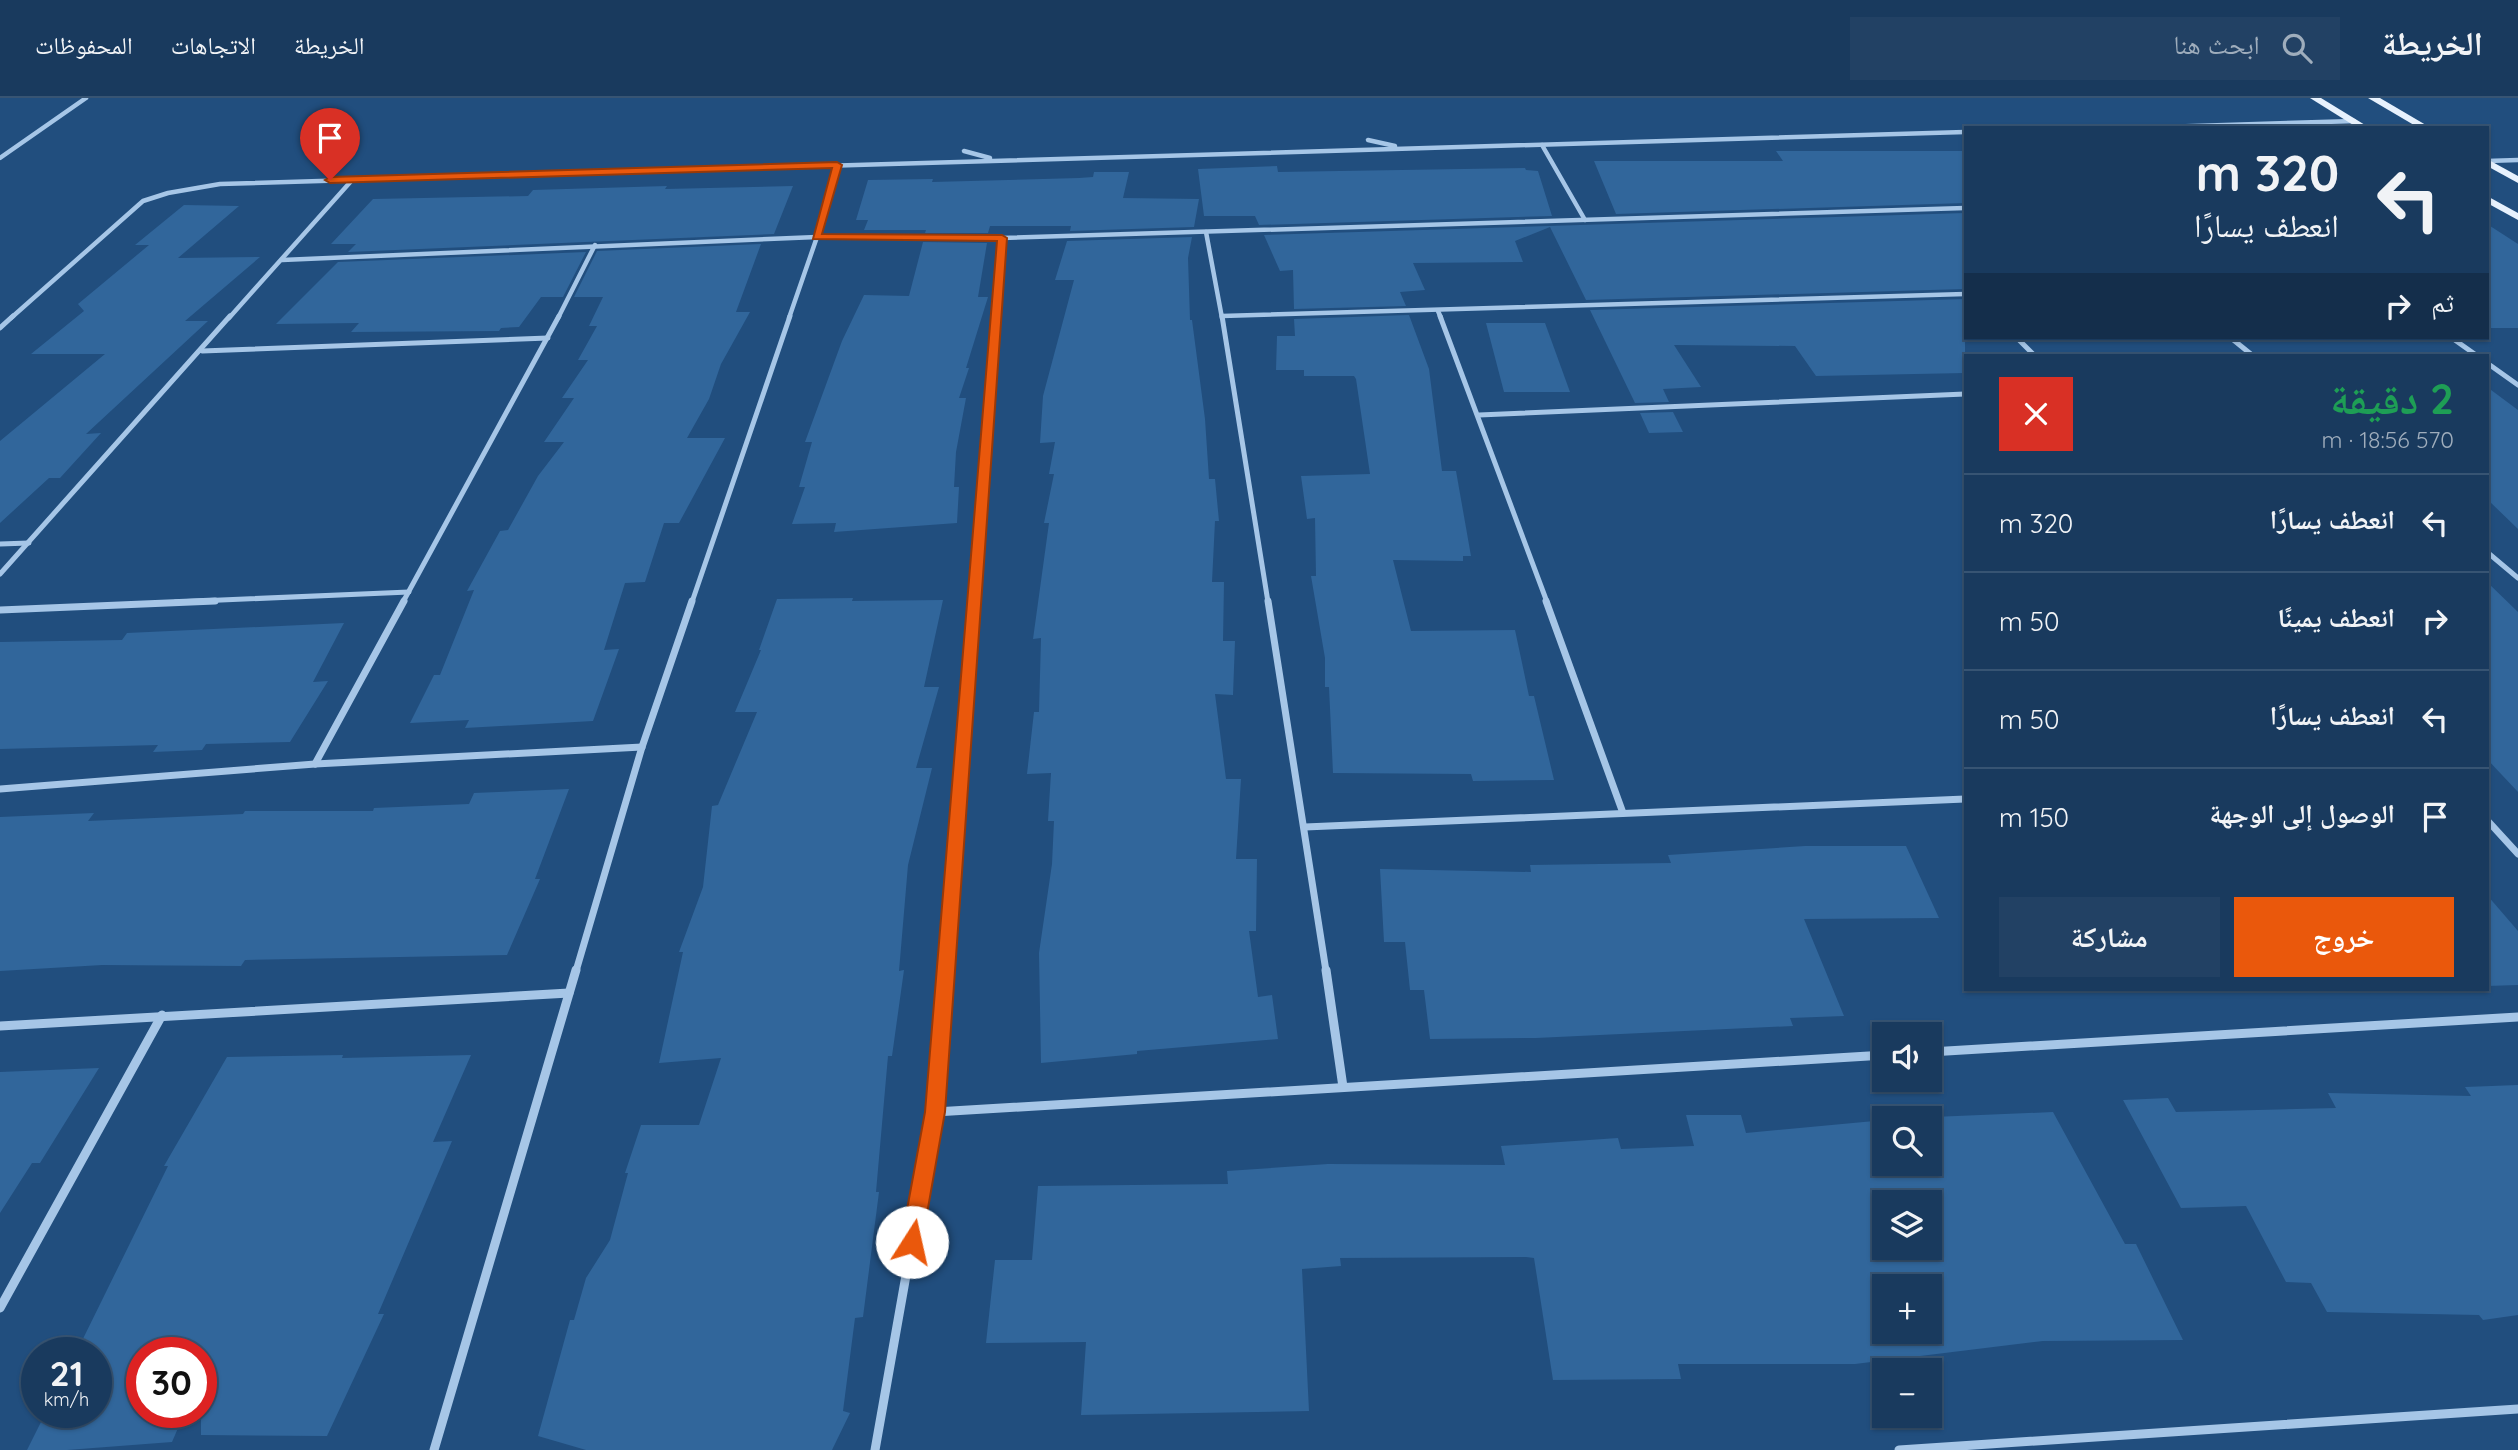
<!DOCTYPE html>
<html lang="ar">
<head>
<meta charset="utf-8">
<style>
  :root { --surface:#193a5e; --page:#224164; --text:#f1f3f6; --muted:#9fadbc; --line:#375473; --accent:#ea580c }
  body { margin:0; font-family:Quicksand,"Noto Naskh Arabic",sans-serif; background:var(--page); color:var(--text); direction:rtl; height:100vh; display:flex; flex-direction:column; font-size:26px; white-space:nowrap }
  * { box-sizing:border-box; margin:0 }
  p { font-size:23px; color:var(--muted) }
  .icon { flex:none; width:38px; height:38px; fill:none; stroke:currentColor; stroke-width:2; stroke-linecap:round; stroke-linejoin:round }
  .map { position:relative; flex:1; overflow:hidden; direction:ltr }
  .panel { position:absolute; left:1964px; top:256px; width:525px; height:637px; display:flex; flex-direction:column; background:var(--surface); border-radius:0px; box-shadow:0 2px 5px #0004,0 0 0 2px var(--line); direction:rtl }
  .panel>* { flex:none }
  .top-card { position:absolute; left:1964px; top:28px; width:525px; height:214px; border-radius:0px; box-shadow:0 2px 5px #0004,0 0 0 2px var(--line); direction:rtl; background:#193a5e; color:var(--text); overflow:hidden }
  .controls { position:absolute; left:1872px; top:924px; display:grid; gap:14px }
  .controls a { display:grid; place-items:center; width:70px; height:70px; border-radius:0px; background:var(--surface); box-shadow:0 2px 5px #0004,0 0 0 2px var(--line); font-size:35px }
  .speed { position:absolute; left:21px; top:1239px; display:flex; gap:14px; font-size:35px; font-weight:700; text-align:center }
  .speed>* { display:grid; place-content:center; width:91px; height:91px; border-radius:50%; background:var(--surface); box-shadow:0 2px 5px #0004,0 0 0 2px var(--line); line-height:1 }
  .speed small { font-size:18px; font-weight:400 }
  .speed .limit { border:10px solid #d22; background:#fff; color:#111 }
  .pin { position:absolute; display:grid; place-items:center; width:60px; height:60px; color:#fff; margin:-72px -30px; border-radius:50% 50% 50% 0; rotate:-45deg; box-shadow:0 0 7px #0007 }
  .pin .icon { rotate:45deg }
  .me { position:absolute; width:77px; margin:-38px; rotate:10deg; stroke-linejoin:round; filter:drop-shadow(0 0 5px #0008) }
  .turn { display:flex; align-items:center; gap:24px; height:147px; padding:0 35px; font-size:32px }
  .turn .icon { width:91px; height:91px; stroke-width:2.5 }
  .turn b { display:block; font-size:49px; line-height:60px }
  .then { display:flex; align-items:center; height:66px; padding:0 35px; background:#0003; gap:14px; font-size:26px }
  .round { display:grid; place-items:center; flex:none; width:74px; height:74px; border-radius:0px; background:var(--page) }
  .summary { display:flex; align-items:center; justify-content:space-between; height:119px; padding:0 35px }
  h1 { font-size:42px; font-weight:800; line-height:52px; color:#1e9e55 }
  .primary-button { display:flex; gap:14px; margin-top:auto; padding:14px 35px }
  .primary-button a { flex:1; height:80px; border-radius:0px; background:var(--accent); color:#fff; font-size:28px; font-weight:800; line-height:80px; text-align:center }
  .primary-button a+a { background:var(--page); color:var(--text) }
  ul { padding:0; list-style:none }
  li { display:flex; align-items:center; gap:21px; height:98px; padding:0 35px; border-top:2px solid var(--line) }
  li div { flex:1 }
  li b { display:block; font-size:26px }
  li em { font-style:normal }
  header { display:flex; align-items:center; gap:42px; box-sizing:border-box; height:98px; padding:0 35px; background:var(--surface); border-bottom:2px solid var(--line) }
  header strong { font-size:33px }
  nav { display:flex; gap:38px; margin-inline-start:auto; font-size:24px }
  .search { width:490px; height:63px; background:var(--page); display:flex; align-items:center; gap:18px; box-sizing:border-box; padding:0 24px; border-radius:0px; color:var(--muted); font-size:26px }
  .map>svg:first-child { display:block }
  .building { fill:#31669b; fill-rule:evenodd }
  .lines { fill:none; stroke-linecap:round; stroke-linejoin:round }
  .minor-far3 { stroke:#a6c6e7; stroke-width:4.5 }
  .minor-far2 { stroke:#a6c6e7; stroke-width:5 }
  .minor-far1 { stroke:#a6c6e7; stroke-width:7 }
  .minor { stroke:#a6c6e7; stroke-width:9 }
  .primary { fill:#e7f1fd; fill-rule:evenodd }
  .route { fill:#ea580c; stroke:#983908; stroke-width:2 }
</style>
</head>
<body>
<header>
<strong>الخريطة</strong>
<div class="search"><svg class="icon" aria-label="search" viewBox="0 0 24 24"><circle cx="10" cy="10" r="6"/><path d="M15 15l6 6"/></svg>ابحث هنا</div>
<nav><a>الخريطة</a><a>الاتجاهات</a><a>المحفوظات</a></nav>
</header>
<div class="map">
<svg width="2518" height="1352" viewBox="0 0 2518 1352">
  <rect width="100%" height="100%" fill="#214e7e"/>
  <!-- building -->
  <g class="building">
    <polygon points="1776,53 1965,53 1965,105 1616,116 1594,63 1783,63"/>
    <polygon points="1277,68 1278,74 1525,70 1526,72 1538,73 1552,118 1259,127 1255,118 1204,118 1198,71"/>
    <polygon points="1094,74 1129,74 1123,100 1199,101 1194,129 1070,133 1071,128 990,128 988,135 925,135 926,132 864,132 868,122 856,122 868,82 933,81 932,84 1079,80 1093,79"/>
    <polygon points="667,88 665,91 793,88 774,136 348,154 356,146 331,146 373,101 528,98 533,92"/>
    <polygon points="184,107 239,108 178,160 260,159 185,223 208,223 86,336 101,335 60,380 49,380 0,425 0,343 105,256 31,256 84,213 78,206 149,147 135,147"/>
    <polygon points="1965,115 1965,191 1586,202 1550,129 1515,143 1523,164 1413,165 1425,192 1400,194 1406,208 1294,211 1293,172 1280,173 1264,137"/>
    <polygon points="2487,126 2518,146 2518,230 2487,230"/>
    <polygon points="1192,139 1188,160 1190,222 1192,222 1205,321 1209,381 1215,381 1219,423 1215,423 1212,484 1224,484 1223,543 1235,543 1233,597 1215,596 1226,681 1241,681 1236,761 1257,761 1256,833 1249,833 1258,899 1272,897 1278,941 1137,953 1137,956 1041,965 1039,855 1052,766 1054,723 1048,723 1051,675 1027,676 1034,614 1039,614 1041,540 1033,541 1049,425 1044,425 1054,376 1049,376 1055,344 1040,345 1043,298 1074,182 1055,182 1067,143"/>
    <polygon points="923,144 987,145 978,199 988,199 966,270 969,270 959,300 966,300 956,354 954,389 959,389 957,425 834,434 836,425 792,426 805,389 799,389 812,344 805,344 842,243 864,197 909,198"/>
    <polygon points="761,146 736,214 750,214 721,266 709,301 687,340 725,340 679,425 664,425 645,484 625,485 604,552 619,551 593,623 465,630 469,622 410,625 434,577 440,577 474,492 467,493 500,433 508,432 538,378 564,344 544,344 574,300 562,300 588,262 578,262 597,228 589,228 603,199 574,199 597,153"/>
    <polygon points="586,154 563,199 541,199 519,229 501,230 499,233 351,234 359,225 276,226 338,164"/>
    <polygon points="1965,201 1965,275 1816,278 1795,248 1674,247 1701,289 1663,291 1669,304 1635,305 1590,212"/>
    <polygon points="1409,217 1429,271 1442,373 1456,373 1471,458 1463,458 1463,463 1393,462 1411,533 1515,532 1529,598 1534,598 1554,682 1473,683 1471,676 1333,675 1329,589 1325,589 1325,560 1311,478 1316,478 1315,420 1307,421 1301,378 1370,376 1356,281 1354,278 1304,278 1304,272 1276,272 1277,238 1295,238 1294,221"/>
    <polygon points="1486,225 1545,225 1570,294 1504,294"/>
    <polygon points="2487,289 2518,312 2518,431 2487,401"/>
    <polygon points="1673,314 1683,334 1649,335 1640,315"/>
    <polygon points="2487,484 2518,514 2518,694 2487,661"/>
    <polygon points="853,500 852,503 943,502 924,589 939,589 916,670 932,670 908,767 899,873 904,872 892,958 888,958 876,1094 879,1094 863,1219 855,1220 843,1313 850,1315 832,1352 586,1352 538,1338 570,1222 574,1222 586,1180 610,1142 628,1075 625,1075 641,1027 699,1027 721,960 659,965 683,854 679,854 703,789 712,708 718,707 757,614 735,614 761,552 759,552 777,501"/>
    <polygon points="344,525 313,584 328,583 290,644 206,646 202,652 153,654 158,647 0,651 0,544 122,542 127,535"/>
    <polygon points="569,691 535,781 540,781 507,857 245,862 241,868 102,867 0,873 0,719 94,715 88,723 243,716 245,713 373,713 374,710 469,706 474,695"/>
    <polygon points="1805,748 1906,748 1939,820 1804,821 1844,918 1790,920 1793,928 1536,940 1430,941 1424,892 1410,892 1405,844 1384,844 1380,771 1531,774 1530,767 1671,765 1668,757"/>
    <polygon points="2487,797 2518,833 2518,887 2487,888"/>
    <polygon points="343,957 342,960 471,957 433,1044 452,1043 378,1216 384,1216 327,1338 201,1337 201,1255 142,1255 142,1314 185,1314 172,1344 67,1352 27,1352 46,1314 96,1314 96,1255 76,1255 168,1068 164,1068 227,959"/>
    <polygon points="99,970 40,1065 32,1065 0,1115 0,974"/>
    <polygon points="2518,987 2518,1217 2483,1222 2479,1217 2327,1214 2311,1185 2286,1184 2246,1108 2181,1110 2123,1002 2168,1000 2176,1014 2336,1010 2328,995 2471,998 2465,989"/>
    <path d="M2053,1014l72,132h11l47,96 -140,1 -188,23h-177l3,15 -128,1 -19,-122 -8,-1 -186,1 1,8 -39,3 7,142 -228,4 5,-73 -100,1 9,-83h37l6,-74 190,-2 -1,-13 101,-7 177,1 -4,-19 117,-8 3,11 73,-3 -8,-31h55l5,18 139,-13v44h45v-46h-21zM1885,1104h45v46h-45zM1885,1188h45v46h-45z"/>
  </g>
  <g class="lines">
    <!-- minor-far3 -->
    <g class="minor-far3">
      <polyline points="2130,30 2354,23"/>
      <polyline points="1368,42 1395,48"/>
      <polyline points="1542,47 1585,122"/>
      <polyline points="964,53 990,60"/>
      <polyline points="0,60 86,0"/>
      <polyline points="2487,63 2518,62"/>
      <polyline points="1206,134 1222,220"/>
      <polyline points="282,162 817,139 1002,140 1965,110"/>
      <polyline points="1438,213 1441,220"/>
      <polyline points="1222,218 1965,196"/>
      <polyline points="11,220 143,103 168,95 220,86 1965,34"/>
      <polyline points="229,220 353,81"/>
      <polyline points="558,220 595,147"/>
      <polyline points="789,220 817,139 837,67"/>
      <polyline points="996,220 1002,140"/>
    </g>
    <!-- minor-far2 -->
    <g class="minor-far2">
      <polyline points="1222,218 1268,504"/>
      <polyline points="1440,218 1547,504"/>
      <polyline points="0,230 13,218"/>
      <polyline points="2017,240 2034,257"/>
      <polyline points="2231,240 2252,257"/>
      <polyline points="2452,240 2476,257"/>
      <polyline points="202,253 548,240"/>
      <polyline points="2487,265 2518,287"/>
      <polyline points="1479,317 1965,296"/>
      <polyline points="0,446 29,445"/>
      <polyline points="2487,454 2518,480"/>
      <polyline points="0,476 230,218"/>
      <polyline points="175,504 409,494"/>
      <polyline points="403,504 559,218"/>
      <polyline points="692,504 790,218"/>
      <polyline points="974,504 996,218"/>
    </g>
    <!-- minor-far1 -->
    <g class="minor-far1">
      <polyline points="1268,503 1326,873"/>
      <polyline points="1546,503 1623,715"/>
      <polyline points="0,512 215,503"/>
      <polyline points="315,666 404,503"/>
      <polyline points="0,691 315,666 642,649"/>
      <polyline points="2487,722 2518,756"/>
      <polyline points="1305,729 1965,701"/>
      <polyline points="576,873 642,649 692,503"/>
      <polyline points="946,873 974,503"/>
    </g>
    <!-- minor -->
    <g class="minor">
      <polyline points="1326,872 1343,989"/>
      <polyline points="0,928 569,895"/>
      <polyline points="1930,954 2518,919"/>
      <polyline points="935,1014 1885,957"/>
      <polyline points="0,1210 162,917"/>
      <polyline points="434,1352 576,872"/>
      <polyline points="875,1352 935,1014 946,872"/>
      <polyline points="1899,1352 2518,1311"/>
    </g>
    <!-- primary -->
    <g class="primary">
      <polygon points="2310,0 2321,0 2370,30 2358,30"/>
      <polygon points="2368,0 2380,0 2431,30 2419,30"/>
      <polygon points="2487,61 2518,78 2518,85 2487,68"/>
      <polygon points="2487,98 2518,115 2518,122 2487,105"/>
    </g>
  </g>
  <!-- route -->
  <polygon class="route" points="837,64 842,67 822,136 1002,137 1007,140 945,1014 922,1144 919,1151 912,1154 904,1151 901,1144 925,1014 997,143 813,141 832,70 330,85 325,82 330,79"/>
</svg>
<div class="controls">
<a><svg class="icon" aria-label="sound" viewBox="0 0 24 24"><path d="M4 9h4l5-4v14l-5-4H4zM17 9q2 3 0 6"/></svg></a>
<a><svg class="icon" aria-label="search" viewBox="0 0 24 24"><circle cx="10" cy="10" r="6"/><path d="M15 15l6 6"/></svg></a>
<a><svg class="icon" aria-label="layers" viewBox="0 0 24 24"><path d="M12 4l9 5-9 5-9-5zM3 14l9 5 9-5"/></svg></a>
<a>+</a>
<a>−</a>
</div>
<div class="speed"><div>21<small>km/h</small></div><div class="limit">30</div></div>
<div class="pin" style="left:330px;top:82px;background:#d93025"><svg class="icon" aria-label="arrive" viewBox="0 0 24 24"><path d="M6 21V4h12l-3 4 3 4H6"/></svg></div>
<svg class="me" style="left:912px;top:1144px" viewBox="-20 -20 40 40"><circle r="19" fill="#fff"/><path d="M0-13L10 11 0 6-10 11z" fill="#ea580c"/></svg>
<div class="top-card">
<div class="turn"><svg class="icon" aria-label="left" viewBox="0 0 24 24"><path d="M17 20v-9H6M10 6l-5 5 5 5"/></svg><div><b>320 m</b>انعطف يسارًا</div></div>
<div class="then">ثم<svg class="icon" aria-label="right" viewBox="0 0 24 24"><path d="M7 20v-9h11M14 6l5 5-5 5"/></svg></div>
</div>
<section class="panel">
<div class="summary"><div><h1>2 دقيقة</h1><p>570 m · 18:56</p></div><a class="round" style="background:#d93025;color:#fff"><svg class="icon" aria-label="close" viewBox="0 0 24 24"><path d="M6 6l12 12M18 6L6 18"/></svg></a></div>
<ul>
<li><svg class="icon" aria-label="left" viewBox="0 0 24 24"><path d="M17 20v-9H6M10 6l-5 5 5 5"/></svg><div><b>انعطف يسارًا</b></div><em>320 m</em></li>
<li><svg class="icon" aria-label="right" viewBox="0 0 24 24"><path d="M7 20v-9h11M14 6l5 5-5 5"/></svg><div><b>انعطف يمينًا</b></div><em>50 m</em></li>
<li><svg class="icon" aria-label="left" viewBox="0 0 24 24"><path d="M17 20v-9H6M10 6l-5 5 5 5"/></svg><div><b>انعطف يسارًا</b></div><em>50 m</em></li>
<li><svg class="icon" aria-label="arrive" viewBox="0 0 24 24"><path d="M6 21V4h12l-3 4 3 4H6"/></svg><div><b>الوصول إلى الوجهة</b></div><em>150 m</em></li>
</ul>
<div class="primary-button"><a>خروج</a><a>مشاركة</a></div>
</section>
</div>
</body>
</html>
